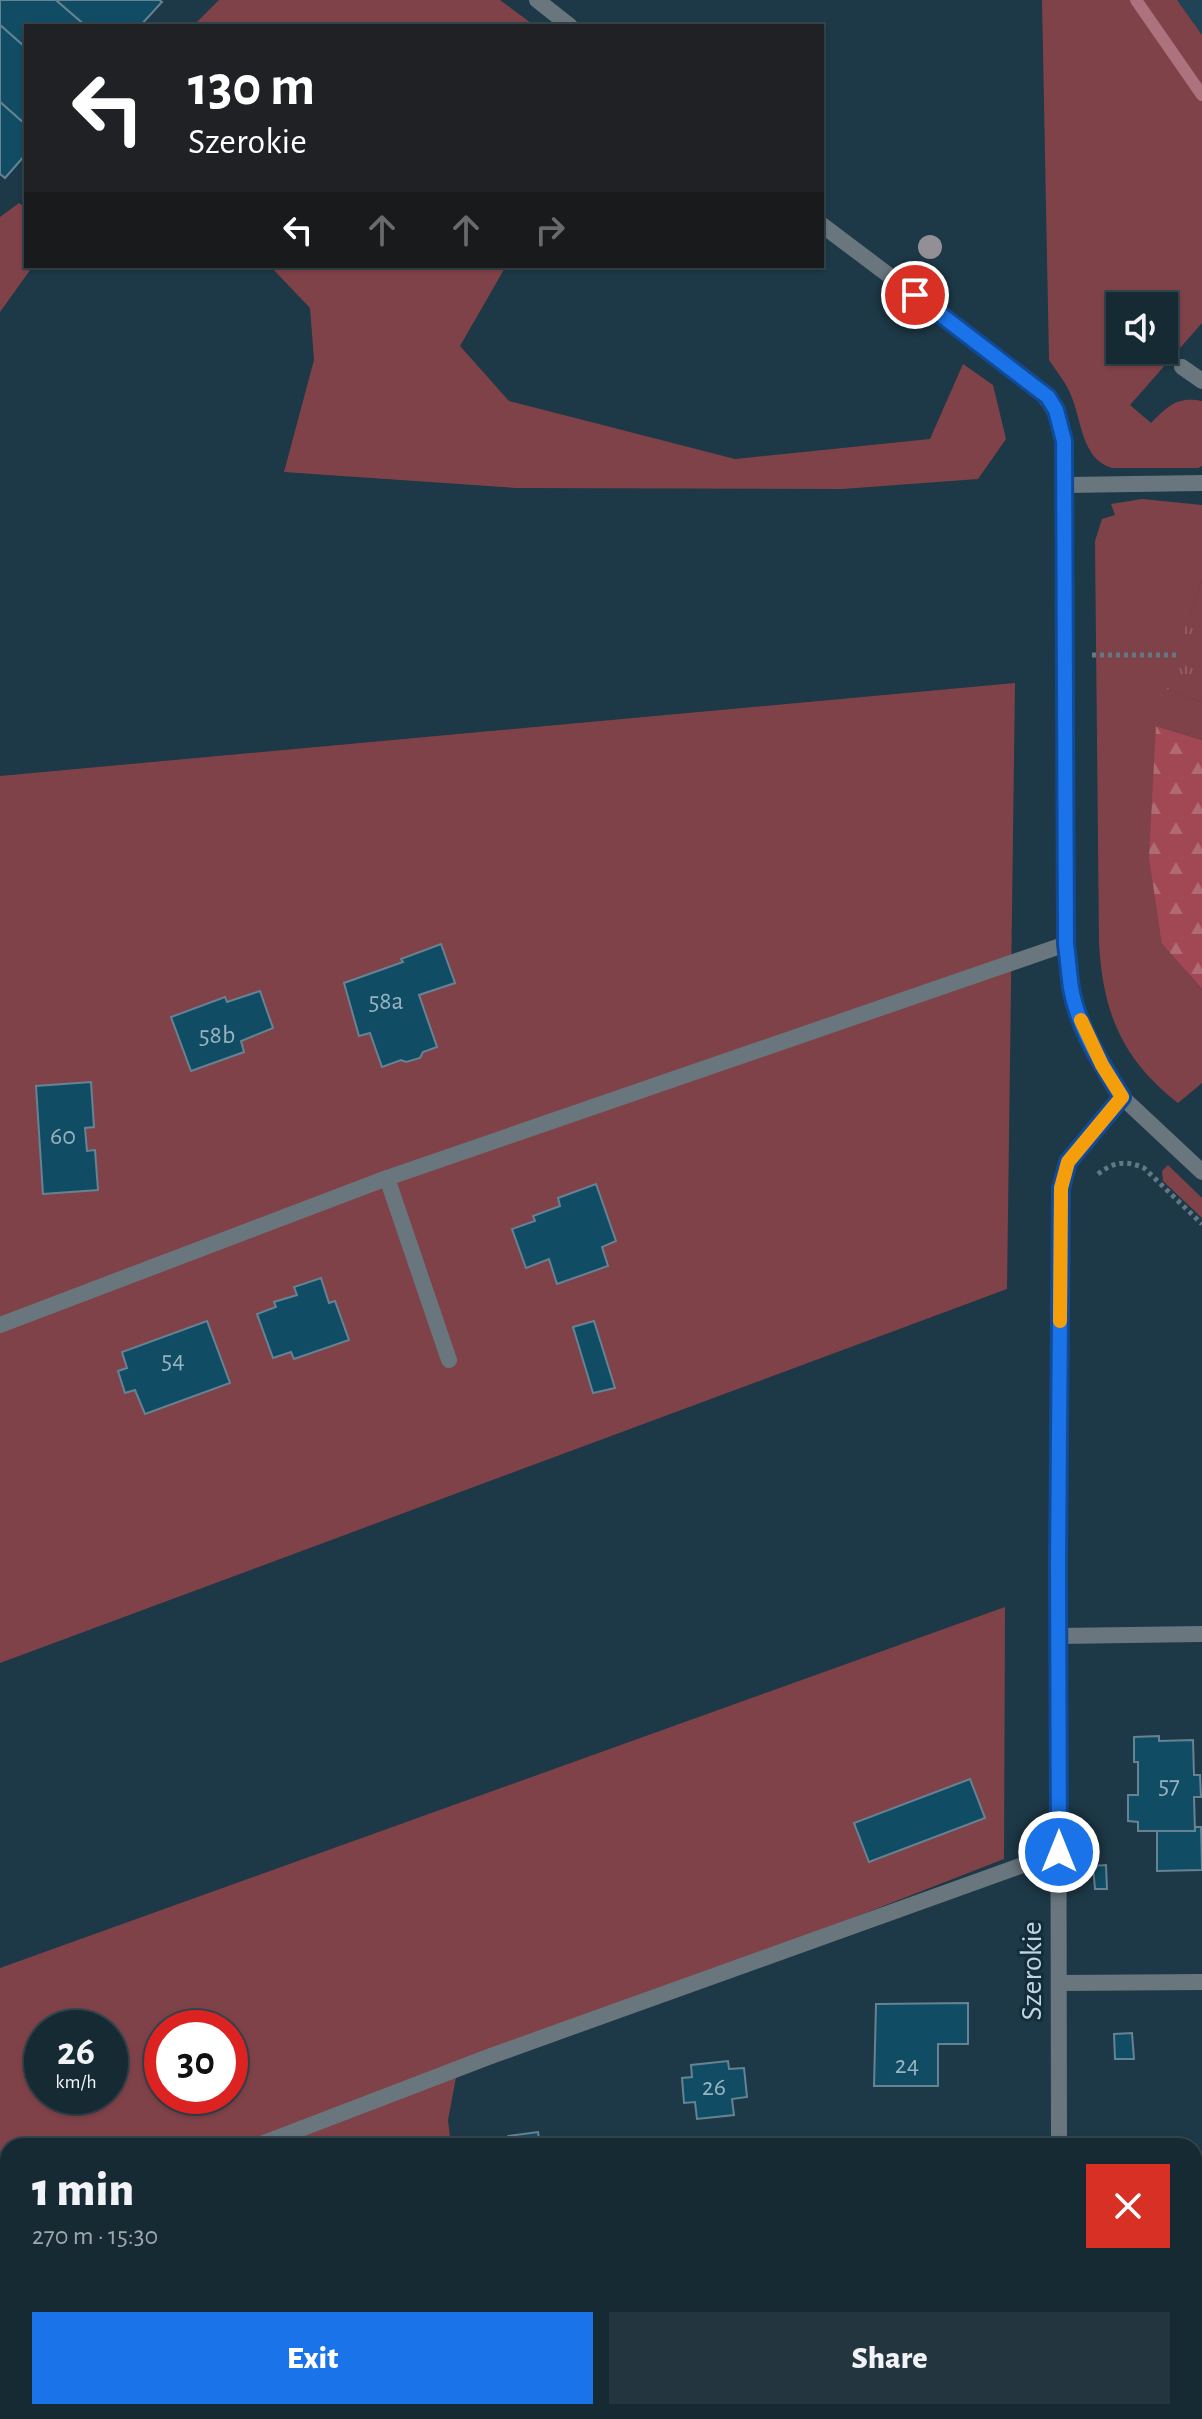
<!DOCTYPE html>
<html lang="en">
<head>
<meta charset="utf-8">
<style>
  :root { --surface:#162a34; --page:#233640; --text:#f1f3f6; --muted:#9ea7ac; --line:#35464f; --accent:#1a73e8 }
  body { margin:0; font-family:"Alegreya Sans",sans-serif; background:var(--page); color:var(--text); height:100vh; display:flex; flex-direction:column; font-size:30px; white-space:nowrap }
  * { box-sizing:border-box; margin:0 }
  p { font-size:26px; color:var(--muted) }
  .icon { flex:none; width:44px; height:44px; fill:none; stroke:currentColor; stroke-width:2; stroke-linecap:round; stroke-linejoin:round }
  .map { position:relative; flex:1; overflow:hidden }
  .sheet { position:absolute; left:0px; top:2138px; width:1202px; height:282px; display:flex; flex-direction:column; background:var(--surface); border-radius:24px 24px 0 0; box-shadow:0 2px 6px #0004,0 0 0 2px var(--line) }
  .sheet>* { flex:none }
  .top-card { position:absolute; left:24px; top:24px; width:800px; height:244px; border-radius:0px; box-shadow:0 2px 6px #0004,0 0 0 2px var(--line); background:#202124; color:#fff; overflow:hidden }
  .tools { position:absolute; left:1106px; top:292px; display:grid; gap:16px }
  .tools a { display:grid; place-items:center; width:72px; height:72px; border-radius:0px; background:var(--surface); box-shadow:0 2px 6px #0004,0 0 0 2px var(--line); font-size:40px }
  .speed { position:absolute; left:24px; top:2010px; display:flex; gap:16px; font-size:40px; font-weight:700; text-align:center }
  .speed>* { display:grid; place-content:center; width:104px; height:104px; border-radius:50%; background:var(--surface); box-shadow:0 2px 6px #0004,0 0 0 2px var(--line); line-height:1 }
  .speed small { font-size:20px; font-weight:400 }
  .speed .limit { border:12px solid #d22; background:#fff; color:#111 }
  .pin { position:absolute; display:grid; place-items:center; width:68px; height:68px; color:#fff; margin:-34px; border:4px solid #fff; border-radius:50%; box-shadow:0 2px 8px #0007 }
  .me { position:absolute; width:88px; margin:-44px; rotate:0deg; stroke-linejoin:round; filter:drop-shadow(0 0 6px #0008) }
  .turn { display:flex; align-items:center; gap:28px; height:168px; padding:0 32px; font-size:36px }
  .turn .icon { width:104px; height:104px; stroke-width:2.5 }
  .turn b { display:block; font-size:56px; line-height:68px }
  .lanes { display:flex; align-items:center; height:76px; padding:0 32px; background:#0003; justify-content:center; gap:40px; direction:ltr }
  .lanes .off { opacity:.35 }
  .round { display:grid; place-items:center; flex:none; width:84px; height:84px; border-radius:0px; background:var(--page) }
  .head { display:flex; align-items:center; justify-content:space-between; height:136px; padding:0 32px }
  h1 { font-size:48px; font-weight:800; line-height:60px }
  .primary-button { display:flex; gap:16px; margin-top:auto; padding:16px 32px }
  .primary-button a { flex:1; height:92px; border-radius:0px; background:var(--accent); color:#fff; font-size:32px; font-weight:800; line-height:92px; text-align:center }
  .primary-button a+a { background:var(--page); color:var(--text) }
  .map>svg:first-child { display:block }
  .built { fill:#204456 }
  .grass { fill:#804249; fill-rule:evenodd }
  .forest { fill:url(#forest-firs) }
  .park { fill:url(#park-tufts) }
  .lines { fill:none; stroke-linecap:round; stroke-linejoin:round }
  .stream { stroke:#ac727e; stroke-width:12 }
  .building { fill:#114c65; stroke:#658392; stroke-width:2 }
  .path { stroke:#627884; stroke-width:5; stroke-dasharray:4 4; stroke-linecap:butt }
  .lane { stroke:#69767d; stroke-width:16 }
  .street { stroke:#69767d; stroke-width:16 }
  .tree { fill:#928f96 }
  .route-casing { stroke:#114b97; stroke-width:20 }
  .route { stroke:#1a73e8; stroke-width:14 }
  .slow { stroke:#f59e0b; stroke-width:14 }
  .labels { text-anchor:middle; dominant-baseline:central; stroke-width:6; stroke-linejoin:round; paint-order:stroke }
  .number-label { font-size:26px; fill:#98b3c0 }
  .street-label { font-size:30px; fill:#c5d5de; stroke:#122e3c }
</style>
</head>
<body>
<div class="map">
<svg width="1202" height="2419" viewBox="0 0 1202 2419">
  <defs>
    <pattern id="forest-firs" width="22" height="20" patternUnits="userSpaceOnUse" patternTransform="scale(2)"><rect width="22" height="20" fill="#a14854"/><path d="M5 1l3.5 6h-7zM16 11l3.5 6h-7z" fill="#b06a74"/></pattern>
    <pattern id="park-tufts" width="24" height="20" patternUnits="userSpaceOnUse" patternTransform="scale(2)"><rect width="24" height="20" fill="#804249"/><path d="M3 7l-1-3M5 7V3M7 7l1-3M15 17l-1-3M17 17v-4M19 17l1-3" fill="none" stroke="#905c63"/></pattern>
  </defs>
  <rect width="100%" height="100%" fill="#1d3846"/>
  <!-- built -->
  <polygon class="built" points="1177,0 1202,0 1202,35"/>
  <!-- grass -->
  <g class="grass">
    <polygon points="219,0 500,0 535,26 193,26"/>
    <path d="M1042,0h135l25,35v288l-72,82 21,18c17,-17 26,-27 51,-22v65l-4,2h-86c-31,-9 -30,-49 -42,-75 -5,-12 -14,-22 -21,-33zM1164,306v44h-44v-44z"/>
    <polygon points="19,203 26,208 26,266 33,266 0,312 0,217"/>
    <polygon points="270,266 506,266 460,346 509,401 735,459 930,439 963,364 993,385 1006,439 978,479 842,489 516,488 284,472 314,360 310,308"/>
    <path d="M1142,499l60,6v75l-38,108 38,14v38l-46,-14 6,218 40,45v94l-24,20c-56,-44 -75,-90 -79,-160l-4,-402 7,-22 13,-4 -4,-11z"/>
    <polygon points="1015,683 1007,1289 0,1663 0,776"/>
    <polygon points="1168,1165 1202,1198 1202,1218 1163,1181 1162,1171"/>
    <path d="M1005,1607l-1,252 -547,213 -9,48 3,26h-443v266h474l1,7h-483v-451zM42,2028h68v68h-68zM162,2028h68v68h-68z"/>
  </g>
  <!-- forest -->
  <polygon class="forest" points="1156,726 1202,740 1202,989 1162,944 1149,858"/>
  <!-- park -->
  <polygon class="park" points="1202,580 1202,702 1163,688"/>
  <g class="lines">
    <!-- stream -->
    <polyline class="stream" points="1136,0 1202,95"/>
  </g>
  <!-- building -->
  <g class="building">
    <polygon points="0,0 56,0 86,26 26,26 26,48 0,25"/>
    <polygon points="56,0 159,0 162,2 140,26 86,26"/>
    <polygon points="0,25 26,48 26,125 0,102"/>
    <polygon points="0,102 26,125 26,154 5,178 0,174"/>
    <polygon points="441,944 455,983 419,995 437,1047 423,1052 420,1058 406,1062 401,1060 382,1067 370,1033 359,1036 344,983 403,962 401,959"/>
    <polygon points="260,991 273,1028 241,1041 244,1052 191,1071 171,1017 225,997 227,1002"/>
    <polygon points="91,1082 94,1127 85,1128 87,1151 95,1150 98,1190 43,1194 36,1086"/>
    <polygon points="596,1184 616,1241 602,1247 608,1266 557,1284 549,1259 526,1268 512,1229 535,1221 533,1216 560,1206 558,1198"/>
    <polygon points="321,1278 329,1303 335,1301 349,1340 294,1359 291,1352 273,1358 257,1314 276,1307 274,1302 297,1295 294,1287"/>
    <polygon points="207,1321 230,1383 145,1414 135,1390 125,1393 118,1371 127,1368 122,1352"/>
    <polygon points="594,1321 615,1388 593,1393 573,1327"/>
    <polygon points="1159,1736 1159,1741 1193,1740 1194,1775 1200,1775 1201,1797 1194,1797 1195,1831 1138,1831 1138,1822 1128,1821 1128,1795 1138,1795 1138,1762 1134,1762 1134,1737"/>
    <polygon points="970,1779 985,1818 869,1862 854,1823"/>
    <polygon points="1195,1827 1201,1827 1202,1870 1157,1871 1157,1831 1195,1831"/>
    <polygon points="1106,1865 1107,1889 1095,1889 1093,1866"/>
    <polygon points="968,2003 968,2044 938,2044 938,2086 874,2086 876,2004"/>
    <polygon points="1132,2033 1134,2059 1115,2059 1114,2034"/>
    <polygon points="728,2061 729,2069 744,2068 747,2097 732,2099 734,2115 697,2119 695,2102 684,2103 682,2078 692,2077 691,2065"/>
    <polygon points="538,2132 540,2146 498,2146 509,2145 508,2136"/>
    <polygon points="1194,2181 1199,2181 1198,2279 1194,2279"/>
    <polygon points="518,2412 585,2412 568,2419 520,2419"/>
    <rect x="861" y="2412" width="81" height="7"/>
  </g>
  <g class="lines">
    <!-- path -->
    <g class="path">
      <polyline points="1092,655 1180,655"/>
      <path d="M1098,1174c15,-12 28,-14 46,-6l58,56"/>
    </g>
    <!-- lane -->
    <g class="lane">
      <polyline points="1182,367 1202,381"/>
      <polyline points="387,1178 449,1360"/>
      <polyline points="0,1325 387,1178 1066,944"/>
      <polyline points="1058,1636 1202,1634"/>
      <polyline points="256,2146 491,2056"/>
      <polyline points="0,2269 8,2265"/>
    </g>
    <!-- street -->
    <g class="street">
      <polyline points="537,0 570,26"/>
      <path d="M822,225l210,158c35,32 32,59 34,102v459l5,46 6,22 25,53 20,32 80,75"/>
      <polyline points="1066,485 1202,483"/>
      <polyline points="1060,1983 1202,1982"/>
      <polyline points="491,2056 1059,1852"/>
      <polyline points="1059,2146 1058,1565 1061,1188 1068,1162 1122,1097"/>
      <polyline points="1194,2399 1202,2396"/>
      <polyline points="1059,2412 1059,2419"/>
      <polyline points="686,2419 704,2412"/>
      <polyline points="1145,2419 1162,2412"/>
    </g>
  </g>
  <!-- trees -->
  <circle class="tree" cx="930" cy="247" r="12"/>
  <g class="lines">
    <defs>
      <path id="route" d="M915,295l133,102 8,13 8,31 2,503c2,15 3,30 5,44 7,40 30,75 51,109l-54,65 -7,26 -3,377 1,287"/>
    </defs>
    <!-- route casing -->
    <use href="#route" class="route-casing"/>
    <!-- route -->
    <use href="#route" class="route"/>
    <!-- slow -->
    <polyline class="slow" points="1060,1321 1061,1188 1068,1162 1122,1097 1102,1065 1081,1020"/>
  </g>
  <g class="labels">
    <!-- number labels -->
    <g class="number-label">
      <text x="386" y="1001">58a</text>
      <text x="217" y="1035">58b</text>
      <text x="63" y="1136">60</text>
      <text x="173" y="1360">54</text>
      <text x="1169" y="1785">57</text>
      <text x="907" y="2065">24</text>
      <text x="714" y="2087">26</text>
    </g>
    <!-- street labels -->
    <g class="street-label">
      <text transform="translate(1032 1971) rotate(-90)">Szerokie</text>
    </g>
  </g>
</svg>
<div class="tools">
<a><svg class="icon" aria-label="sound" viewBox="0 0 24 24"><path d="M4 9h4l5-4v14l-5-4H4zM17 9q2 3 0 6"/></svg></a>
</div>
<div class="speed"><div>26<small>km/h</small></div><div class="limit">30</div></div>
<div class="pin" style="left:915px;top:295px;background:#d93025"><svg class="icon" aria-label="arrive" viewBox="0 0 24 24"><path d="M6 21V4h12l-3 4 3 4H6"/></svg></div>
<svg class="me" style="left:1059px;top:1852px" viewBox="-20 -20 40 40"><circle r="17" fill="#1a73e8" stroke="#fff" stroke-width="3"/><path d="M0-11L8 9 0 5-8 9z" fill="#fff"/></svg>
<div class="top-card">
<div class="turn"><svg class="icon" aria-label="left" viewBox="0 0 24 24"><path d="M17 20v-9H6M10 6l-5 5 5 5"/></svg><div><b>130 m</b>Szerokie</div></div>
<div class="lanes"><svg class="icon" aria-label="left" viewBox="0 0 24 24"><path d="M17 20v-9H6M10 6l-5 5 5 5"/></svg><svg class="icon off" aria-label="ahead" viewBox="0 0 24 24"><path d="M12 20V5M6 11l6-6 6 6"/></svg><svg class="icon off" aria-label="ahead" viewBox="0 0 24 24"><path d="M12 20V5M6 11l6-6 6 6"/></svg><svg class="icon off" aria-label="right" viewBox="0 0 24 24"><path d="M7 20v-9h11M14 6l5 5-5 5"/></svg></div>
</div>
<section class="sheet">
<div class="head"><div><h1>1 min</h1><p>270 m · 15:30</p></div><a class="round" style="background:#d93025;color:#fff"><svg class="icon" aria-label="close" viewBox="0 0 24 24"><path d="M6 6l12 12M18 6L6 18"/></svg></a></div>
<div class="primary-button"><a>Exit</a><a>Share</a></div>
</section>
</div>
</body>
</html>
